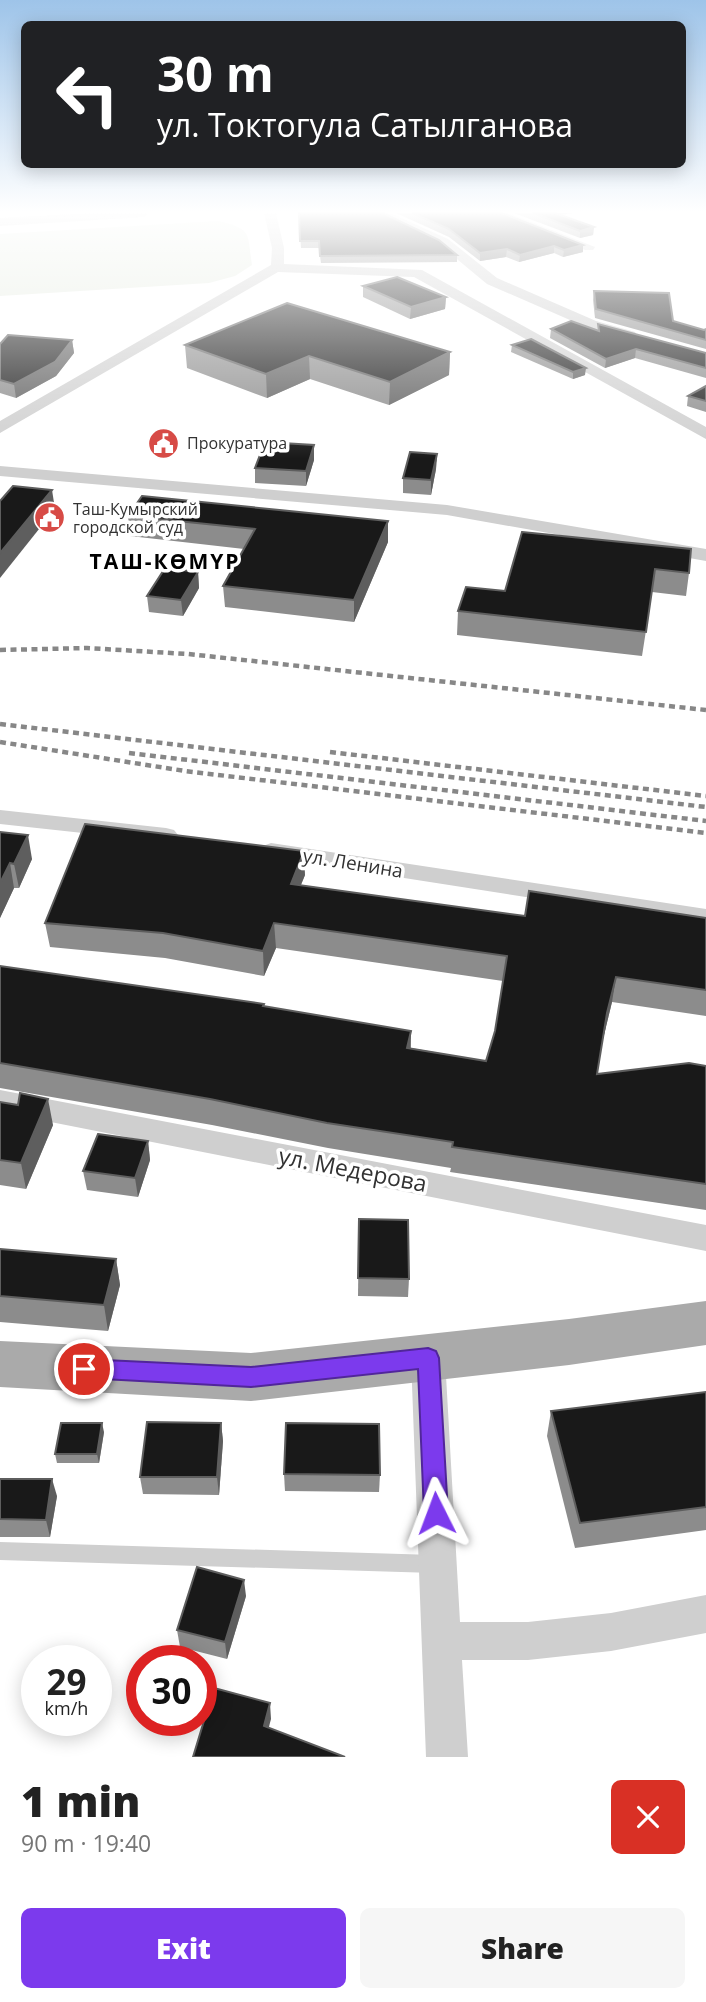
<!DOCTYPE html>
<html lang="en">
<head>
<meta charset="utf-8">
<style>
  :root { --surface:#fff; --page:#f6f6f6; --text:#222; --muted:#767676; --accent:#7c3aed }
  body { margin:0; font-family:"Open Sans",sans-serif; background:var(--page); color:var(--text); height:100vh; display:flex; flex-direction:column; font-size:26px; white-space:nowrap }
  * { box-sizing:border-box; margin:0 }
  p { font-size:23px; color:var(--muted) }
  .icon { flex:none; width:38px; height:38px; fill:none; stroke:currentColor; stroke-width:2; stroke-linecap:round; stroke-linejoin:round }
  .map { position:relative; height:1757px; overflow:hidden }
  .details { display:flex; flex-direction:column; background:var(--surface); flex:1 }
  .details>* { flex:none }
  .hud { position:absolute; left:21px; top:21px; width:665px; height:147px; border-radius:10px; box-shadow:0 4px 18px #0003; background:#202124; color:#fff; overflow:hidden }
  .speed { position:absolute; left:21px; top:1645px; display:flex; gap:14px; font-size:35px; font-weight:700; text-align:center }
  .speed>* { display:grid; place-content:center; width:91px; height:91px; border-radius:50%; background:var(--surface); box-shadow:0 4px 18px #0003; line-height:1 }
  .speed small { font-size:18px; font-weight:400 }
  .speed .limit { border:10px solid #d22; background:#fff; color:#111 }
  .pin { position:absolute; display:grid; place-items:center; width:60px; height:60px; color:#fff; margin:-30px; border:4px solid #fff; border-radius:50%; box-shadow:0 2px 7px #0007 }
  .me { position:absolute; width:77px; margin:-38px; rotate:357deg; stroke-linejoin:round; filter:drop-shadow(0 0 5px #0008) }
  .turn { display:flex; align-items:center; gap:24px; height:147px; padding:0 21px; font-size:32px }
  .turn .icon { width:91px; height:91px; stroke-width:2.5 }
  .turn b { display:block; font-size:49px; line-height:60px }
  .round { display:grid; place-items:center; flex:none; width:74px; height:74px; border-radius:10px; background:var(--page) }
  .overview { display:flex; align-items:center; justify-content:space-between; height:119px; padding:0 21px }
  h1 { font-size:42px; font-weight:800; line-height:52px }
  .button { display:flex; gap:14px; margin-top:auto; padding:14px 21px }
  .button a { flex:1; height:80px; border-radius:10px; background:var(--accent); color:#fff; font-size:28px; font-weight:800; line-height:80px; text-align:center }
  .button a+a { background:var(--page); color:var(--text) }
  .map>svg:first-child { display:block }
  .green { fill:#e4eadf }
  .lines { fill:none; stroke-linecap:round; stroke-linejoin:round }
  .service { fill:#cfcfcf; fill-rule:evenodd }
  .minor { fill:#cfcfcf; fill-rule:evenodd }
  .primary { fill:#aaa; fill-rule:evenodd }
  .rail { stroke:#878787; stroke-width:4.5; stroke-dasharray:6 4.5; stroke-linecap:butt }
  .wall { fill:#8c8c8c }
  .shaded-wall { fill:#5e5e5e }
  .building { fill:#191919; stroke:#5e5e5e; stroke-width:2 }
  .route { fill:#7c3aed; stroke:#51269a; stroke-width:2 }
  .labels { text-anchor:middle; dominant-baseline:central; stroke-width:7; stroke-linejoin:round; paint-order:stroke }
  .far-poi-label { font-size:16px; fill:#323232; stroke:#fff; text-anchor:start }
  .street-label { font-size:19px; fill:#323232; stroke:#fff }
  .far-district-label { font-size:21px; font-weight:bold; letter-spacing:2px; fill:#000; stroke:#fff }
  .near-street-label { font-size:23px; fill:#323232; stroke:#fff }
</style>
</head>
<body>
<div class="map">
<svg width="706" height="1757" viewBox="0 0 706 1757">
  <rect width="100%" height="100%" fill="#fff"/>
  <!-- green -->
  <path class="green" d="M218,221c35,8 29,12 34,44l-17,11 -26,7 -209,13v-62z"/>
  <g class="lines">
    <!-- service -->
    <polygon class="service" points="0,1542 434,1555 441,1558 443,1564 441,1570 434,1573 0,1560"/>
    <!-- minor -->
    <g class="minor">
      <polygon points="93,213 150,213 144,217 0,226 0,218"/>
      <polygon points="264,213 276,213 284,248 284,264 422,270 706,427 706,439 414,277 278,272 0,433 0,421 271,265 272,248"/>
      <polygon points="375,213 390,213 448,239 497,278 596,321 635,332 637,335 630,339 586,327 487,284 440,245"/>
      <polygon points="492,213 508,213 595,247 593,250 585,250"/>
      <polygon points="0,466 447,505 706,549 706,561 447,515 0,476"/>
      <polygon points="0,810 166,828 174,830 178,835 174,840 166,842 0,824"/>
      <polygon points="271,843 706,909 706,925 263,856 259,851 263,846"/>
      <polygon points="0,1090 706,1225 706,1251 0,1112"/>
      <polygon points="428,1343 440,1348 445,1358 460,1622 528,1622 611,1613 706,1595 706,1633 611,1651 528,1660 462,1660 468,1757 426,1757 411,1358 416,1348"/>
    </g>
    <!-- primary -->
    <polygon class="primary" points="706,1301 706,1345 569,1365 251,1401 0,1387 0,1341 251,1353 569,1319"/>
    <!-- rail -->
    <g class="rail">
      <polyline points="0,650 87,648 188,654 706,710"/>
      <polyline points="0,724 706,807"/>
      <polyline points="0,742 185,771 706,833"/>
      <polyline points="330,752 706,796"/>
      <polyline points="129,753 706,821"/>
    </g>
  </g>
  <!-- wall -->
  <g class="wall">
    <polygon points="299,213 457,255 457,262 321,263 319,248 301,248"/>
    <polygon points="396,213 502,213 583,252 563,257 554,253 519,262 506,257 480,261 449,237"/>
    <polygon points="514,213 573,213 560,215 594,227 593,235 580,238"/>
    <polygon points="363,286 446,297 445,309 410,319 363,297"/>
    <polygon points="594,291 673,321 704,330 706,329 706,349 595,318 593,300"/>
    <polygon points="598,324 706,353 706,378 635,358 605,368 550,338 551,329 598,330"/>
    <polygon points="72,340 74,353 56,376 16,398 0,393 0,344"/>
    <polygon points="185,345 450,352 449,375 389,405 310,379 267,398 187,368"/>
    <polygon points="512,345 585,375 573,379 511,352"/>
    <polygon points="706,386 706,412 687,406 688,396"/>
    <polygon points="314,445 314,460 306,486 255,483 255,468"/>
    <polygon points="437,454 436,469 431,495 403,493 403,478"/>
    <polygon points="128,516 388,521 388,542 354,622 225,607 223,586 244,549 130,536"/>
    <polygon points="522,532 689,573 686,596 652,592 642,656 457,635 458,611 505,591"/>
    <polygon points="198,572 199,588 183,616 149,612 147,596"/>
    <polygon points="0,832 32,859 19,888 14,888 0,918"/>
    <polygon points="305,875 301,885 525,916 706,918 706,1016 612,1002 603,1039 597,1074 706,1066 706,1210 450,1172 451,1168 328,1148 212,1125 0,1088 0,966 264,1004 264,1006 411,1031 411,1048 486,1061 495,1031 503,981 276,948 264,976 165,958 50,947 45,923"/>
    <polygon points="0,1102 53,1125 26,1189 0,1185"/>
    <polygon points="148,1141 150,1160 138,1197 87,1190 83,1171"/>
    <polygon points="359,1219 409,1279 408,1297 358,1296"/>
    <polygon points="0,1249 116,1259 120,1285 108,1331 0,1322"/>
    <polygon points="706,1392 706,1530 575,1548 547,1436 551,1411"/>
    <polygon points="221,1423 223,1441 219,1495 143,1494 140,1477"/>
    <polygon points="104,1432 99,1463 57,1463 55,1454"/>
    <polygon points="284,1474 380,1475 379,1492 285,1491"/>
    <polygon points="0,1479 57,1496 50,1537 0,1537"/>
    <polygon points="246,1596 227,1659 180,1647 177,1630"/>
  </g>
  <!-- shaded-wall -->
  <g class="shaded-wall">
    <polygon points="548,213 573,213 547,217"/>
    <polygon points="594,227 593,235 580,238 580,231"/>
    <polygon points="583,245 583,252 563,257 564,250"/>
    <polygon points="554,246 554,253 519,262 520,255"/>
    <polygon points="507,249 506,257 480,261 480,253"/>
    <polygon points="446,297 445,309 410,319 411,307"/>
    <polygon points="72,340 74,353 56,376 16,398 14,384"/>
    <polygon points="636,349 635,358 605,368 606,359"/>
    <polygon points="450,352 449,375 389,405 390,382"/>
    <polygon points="309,356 310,379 267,398 266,374"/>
    <polygon points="586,368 585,375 573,379 573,372"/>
    <polygon points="314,445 314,460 306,486 306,471"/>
    <polygon points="437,454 436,469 431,495 431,480"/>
    <polygon points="52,490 55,509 0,578 0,553"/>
    <polygon points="388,521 388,542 354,622 354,600"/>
    <polygon points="198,572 199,588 183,616 181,600"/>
    <polygon points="28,835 32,859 19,888 14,864"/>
    <polygon points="304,851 305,875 291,908 291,884"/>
    <polygon points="10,863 14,888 0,918 0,883"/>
    <polygon points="274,923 276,948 264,976 263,951"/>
    <polygon points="616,977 612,1002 603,1039 607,1013"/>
    <polygon points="411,1031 410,1056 407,1048"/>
    <polygon points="48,1099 53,1125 26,1189 21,1163"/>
    <polygon points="148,1141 150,1160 138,1197 135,1178"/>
    <polygon points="116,1259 120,1285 108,1331 104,1305"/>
    <polygon points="102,1423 104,1432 99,1463 97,1454"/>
    <polygon points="221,1423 223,1441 219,1495 217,1477"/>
    <polygon points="52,1479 57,1496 50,1537 46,1520"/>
    <polygon points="244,1580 246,1596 227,1659 225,1642"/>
    <polygon points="270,1703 271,1719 265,1742 264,1726"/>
  </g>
  <!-- building -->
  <g class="building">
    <polygon points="299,213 383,213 439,240 457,255 320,256 319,241 300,241"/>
    <polygon points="412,213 502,213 583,245 564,250 554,246 520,255 507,249 480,253 449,229"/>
    <polygon points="533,213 555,213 594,227 580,231"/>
    <polygon points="397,277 446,297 411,307 363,286"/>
    <polygon points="594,291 669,293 673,321 704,330 706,329 706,340 596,309"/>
    <polygon points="287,303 450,352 390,382 309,356 266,374 185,345"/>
    <polygon points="571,321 599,331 598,324 706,353 706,368 636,349 606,359 551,329"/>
    <polygon points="8,335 72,340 55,362 14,384 0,380 0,344"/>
    <polygon points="531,339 586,368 573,372 512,345"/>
    <polygon points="706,386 706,401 688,396"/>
    <polygon points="265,442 314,445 306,471 255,468"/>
    <polygon points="410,452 437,454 431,480 403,478"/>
    <polygon points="13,486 52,490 0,553 0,501"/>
    <polygon points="142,496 388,521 354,600 223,586 255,529 128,516"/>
    <polygon points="522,532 691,549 689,573 655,569 646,632 458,611 466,587 505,591"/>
    <polygon points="165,568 198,572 181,600 147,596"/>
    <polygon points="85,824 304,851 291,884 525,916 529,891 706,918 706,990 616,977 607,1013 597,1074 689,1063 706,1066 706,1184 452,1147 453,1142 327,1123 210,1099 0,1063 0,966 264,1004 263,1006 411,1031 407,1048 486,1061 495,1031 507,956 274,923 263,951 163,933 45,923"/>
    <polygon points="0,832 28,835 14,864 10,863 0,883"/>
    <polygon points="20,1093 48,1099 21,1163 0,1160 0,1102 18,1105"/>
    <polygon points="98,1134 148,1141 135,1178 83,1171"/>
    <polygon points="359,1219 408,1220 409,1279 358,1278"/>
    <polygon points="0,1249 116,1259 104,1305 0,1296"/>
    <polygon points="706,1392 706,1507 580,1523 551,1411"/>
    <polygon points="147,1422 221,1423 217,1477 140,1477"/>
    <polygon points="61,1423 102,1423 97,1454 55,1454"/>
    <polygon points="286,1423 379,1424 380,1475 284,1474"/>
    <polygon points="0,1479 52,1479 46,1520 0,1519"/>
    <polygon points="197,1567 244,1580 225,1642 177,1630"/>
    <polygon points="214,1688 270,1703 264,1726 345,1757 193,1757"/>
  </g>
  <!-- sky -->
  <linearGradient id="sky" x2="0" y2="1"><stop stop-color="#9ec4e9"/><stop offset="0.46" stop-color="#fff"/><stop offset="1" stop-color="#fff" stop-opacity="0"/></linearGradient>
  <rect width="706" height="459" fill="url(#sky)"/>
  <!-- route -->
  <polygon class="route" points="428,1348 436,1351 439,1358 448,1513 444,1521 436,1524 427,1521 424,1513 418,1369 251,1387 84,1378 76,1376 73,1369 76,1362 84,1359 251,1367"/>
  <!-- icons -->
  <defs>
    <symbol id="civic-disc" viewBox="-11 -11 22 22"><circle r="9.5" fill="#d74b46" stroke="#fff"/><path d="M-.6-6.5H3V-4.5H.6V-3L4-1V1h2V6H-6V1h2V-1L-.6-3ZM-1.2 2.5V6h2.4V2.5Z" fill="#fff"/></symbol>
  </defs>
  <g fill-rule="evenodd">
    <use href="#civic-disc" x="146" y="426" width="35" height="35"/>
    <use href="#civic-disc" x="32" y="500" width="35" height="35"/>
  </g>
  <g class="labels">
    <!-- far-poi labels -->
    <g class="far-poi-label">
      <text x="187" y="443">Прокуратура</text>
      <text x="73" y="509">Таш-Кумырский<tspan x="73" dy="18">городской суд</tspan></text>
    </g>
    <!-- street labels -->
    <g class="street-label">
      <text transform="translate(353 863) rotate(9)">ул. Ленина</text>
    </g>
    <!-- far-district labels -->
    <g class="far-district-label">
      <text x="165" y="561">ТАШ-КӨМҮР</text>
    </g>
    <!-- near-street labels -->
    <g class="near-street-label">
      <text transform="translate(353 1169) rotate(11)">ул. Медерова</text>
    </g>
  </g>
</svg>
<div class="speed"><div>29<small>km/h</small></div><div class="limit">30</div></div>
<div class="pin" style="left:84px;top:1369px;background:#d93025"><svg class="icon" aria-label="arrive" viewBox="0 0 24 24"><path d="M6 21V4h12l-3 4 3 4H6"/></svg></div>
<svg class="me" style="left:436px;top:1513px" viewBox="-20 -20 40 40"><path d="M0-17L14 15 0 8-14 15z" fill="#7c3aed" stroke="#fff" stroke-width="4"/></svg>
<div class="hud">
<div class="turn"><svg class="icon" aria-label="left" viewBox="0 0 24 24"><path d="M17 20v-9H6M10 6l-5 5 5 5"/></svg><div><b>30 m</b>ул. Токтогула Сатылганова</div></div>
</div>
</div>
<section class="details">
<div class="overview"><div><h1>1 min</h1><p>90 m · 19:40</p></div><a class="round" style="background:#d93025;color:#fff"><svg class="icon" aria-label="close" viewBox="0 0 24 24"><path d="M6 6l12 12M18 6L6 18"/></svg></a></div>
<div class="button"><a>Exit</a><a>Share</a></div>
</section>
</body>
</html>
